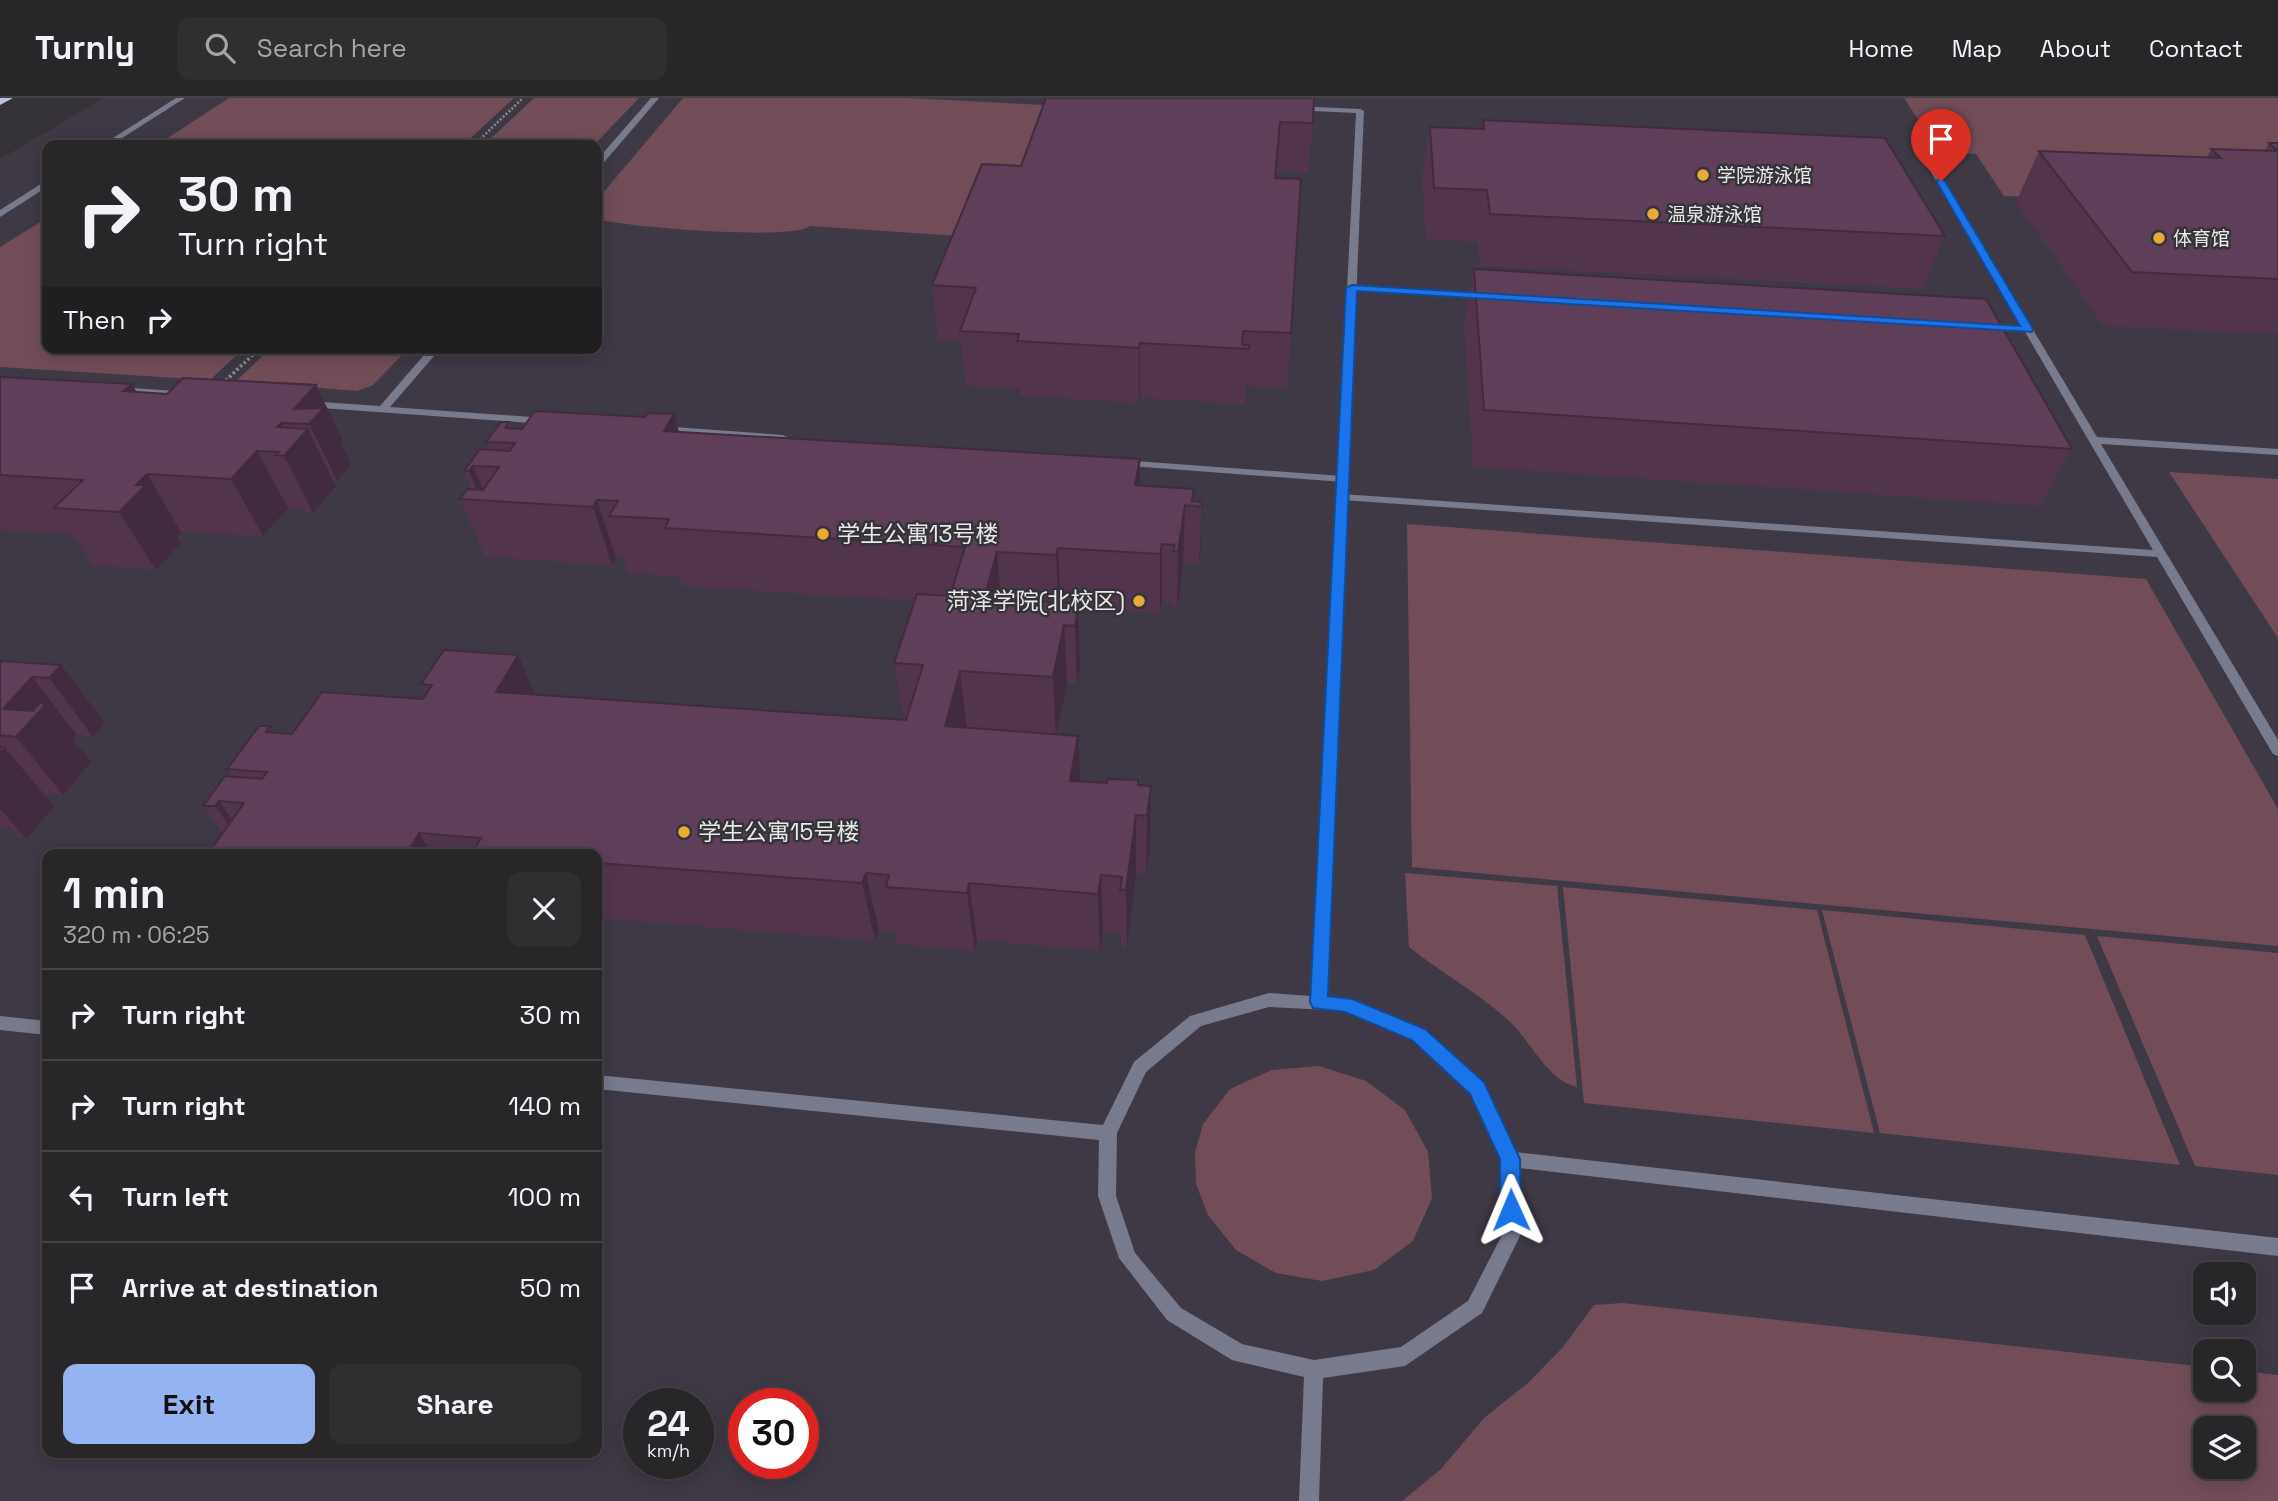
<!DOCTYPE html>
<html lang="en">
<head>
<meta charset="utf-8">
<style>
  :root { --surface:#282629; --page:#302e31; --text:#f1f3f6; --muted:#a5a5a8; --line:#444346; --accent:#95b2f1 }
  body { margin:0; font-family:"Space Grotesk","Noto Sans SC",sans-serif; background:var(--page); color:var(--text); height:100vh; display:flex; flex-direction:column; font-size:26px; white-space:nowrap }
  * { box-sizing:border-box; margin:0 }
  p { font-size:23px; color:var(--muted) }
  .icon { flex:none; width:38px; height:38px; fill:none; stroke:currentColor; stroke-width:2; stroke-linecap:round; stroke-linejoin:round }
  .map { position:relative; flex:1; overflow:hidden }
  .sheet { position:absolute; left:42px; top:751px; width:560px; height:609px; display:flex; flex-direction:column; background:var(--surface); border-radius:14px; box-shadow:0 4px 18px #0003,0 0 0 2px var(--line) }
  .sheet>* { flex:none }
  .banner { position:absolute; left:42px; top:42px; width:560px; height:214px; border-radius:14px; box-shadow:0 4px 18px #0003,0 0 0 2px var(--line); background:#282629; color:var(--text); overflow:hidden }
  .tools { position:absolute; left:2193px; top:1164px; display:grid; gap:14px }
  .tools a { display:grid; place-items:center; width:63px; height:63px; border-radius:14px; background:var(--surface); box-shadow:0 4px 18px #0003,0 0 0 2px var(--line); font-size:35px }
  .speed { position:absolute; left:623px; top:1290px; display:flex; gap:14px; font-size:35px; font-weight:700; text-align:center }
  .speed>* { display:grid; place-content:center; width:91px; height:91px; border-radius:50%; background:var(--surface); box-shadow:0 4px 18px #0003,0 0 0 2px var(--line); line-height:1 }
  .speed small { font-size:18px; font-weight:400 }
  .speed .limit { border:10px solid #d22; background:#fff; color:#111 }
  .pin { position:absolute; display:grid; place-items:center; width:60px; height:60px; color:#fff; margin:-72px -30px; border-radius:50% 50% 50% 0; rotate:-45deg; box-shadow:0 0 7px #0007 }
  .pin .icon { rotate:45deg }
  .me { position:absolute; width:77px; margin:-38px; rotate:359deg; stroke-linejoin:round; filter:drop-shadow(0 0 5px #0008) }
  .turn { display:flex; align-items:center; gap:24px; height:147px; padding:0 21px; font-size:32px }
  .turn .icon { width:91px; height:91px; stroke-width:2.5 }
  .turn b { display:block; font-size:49px; line-height:60px }
  .then { display:flex; align-items:center; height:66px; padding:0 21px; background:#0003; gap:14px; font-size:26px }
  .round { display:grid; place-items:center; flex:none; width:74px; height:74px; border-radius:14px; background:var(--page) }
  .headline { display:flex; align-items:center; justify-content:space-between; height:119px; padding:0 21px }
  h1 { font-size:42px; font-weight:700; line-height:52px }
  .primary-button { display:flex; gap:14px; margin-top:auto; padding:14px 21px }
  .primary-button a { flex:1; height:80px; border-radius:14px; background:var(--accent); color:#111; font-size:28px; font-weight:700; line-height:80px; text-align:center }
  .primary-button a+a { background:var(--page); color:var(--text) }
  ul { padding:0; list-style:none }
  li { display:flex; align-items:center; gap:21px; height:91px; padding:0 21px; border-top:2px solid var(--line) }
  li div { flex:1 }
  li b { display:block; font-size:26px }
  li em { font-style:normal }
  header { display:flex; align-items:center; gap:42px; box-sizing:border-box; height:98px; padding:0 35px; background:var(--surface); border-bottom:2px solid var(--line) }
  header strong { font-size:33px }
  nav { display:flex; gap:38px; margin-inline-start:auto; font-size:24px }
  .search { width:490px; height:63px; background:var(--page); display:flex; align-items:center; gap:18px; box-sizing:border-box; padding:0 24px; border-radius:14px; color:var(--muted); font-size:26px }
  .map>svg:first-child { display:block }
  .built { fill:#3e3944; fill-rule:evenodd }
  .green { fill:#724d58; fill-rule:evenodd }
  .lines { fill:none; stroke-linecap:round; stroke-linejoin:round }
  .path-far1 { stroke:#8a898c; stroke-width:2.5; stroke-dasharray:2 2; stroke-linecap:butt }
  .path { stroke:#8a898c; stroke-width:3.5; stroke-dasharray:2.5 2.5; stroke-linecap:butt }
  .service { fill:#787b8d; fill-rule:evenodd }
  .minor { fill:#787b8d; fill-rule:evenodd }
  .primary { fill:#bcc1e7; fill-rule:evenodd }
  .wall { fill:#52354d }
  .shaded-wall { fill:#422b3e }
  .building { fill:#5f3e59; stroke:#422b3e; stroke-width:2 }
  .route { fill:#1a73e8; stroke:#114b97; stroke-width:2 }
  .poi-dot { fill:#e7ac37; stroke:#353337; stroke-width:2.5 }
  .labels { text-anchor:middle; dominant-baseline:central; stroke-width:5; stroke-linejoin:round; paint-order:stroke }
  .far-poi-label { font-size:19px; fill:#e8e7ea; stroke:#353337; text-anchor:start }
  .poi-label { font-size:23px; fill:#e8e7ea; stroke:#353337; text-anchor:start }
</style>
</head>
<body>
<header>
<strong>Turnly</strong>
<div class="search"><svg class="icon" aria-label="search" viewBox="0 0 24 24"><circle cx="10" cy="10" r="6"/><path d="M15 15l6 6"/></svg>Search here</div>
<nav><a>Home</a><a>Map</a><a>About</a><a>Contact</a></nav>
</header>
<div class="map">
<svg width="2278" height="1403" viewBox="0 0 2278 1403">
  <rect width="100%" height="100%" fill="#353337"/>
  <!-- built -->
  <path class="built" d="M104,0h2174v1403h-2278v-1342zM47,47h550v203h-550zM47,756h550v598h-550zM2205,1176h39v38h-39zM2205,1253h39v39h-39zM639,1306h59v59h-59zM744,1306h59v59h-59zM2205,1330h39v38h-39z"/>
  <!-- green -->
  <g class="green">
    <polygon points="229,0 514,0 463,47 157,47"/>
    <polygon points="534,0 639,0 594,47 484,47"/>
    <path d="M683,0h227l152,8 -47,108 -56,22 -149,-10c-18,15 -185,1 -213,-7v-19z"/>
    <polygon points="1904,0 2278,0 2278,92 2164,103 2004,98 1976,56 1939,53"/>
    <polygon points="47,120 47,250 244,250 210,282 0,269 0,149"/>
    <polygon points="271,250 409,250 373,287 357,293 236,283"/>
    <polygon points="2169,374 2278,381 2278,540"/>
    <polygon points="1407,426 2146,481 2278,711 2278,848 1412,769"/>
    <path d="M1405,775l152,13 20,201c-28,-7 -43,-39 -61,-59 -31,-32 -72,-53 -107,-81z"/>
    <polygon points="1563,789 1817,812 1874,1035 1584,1005"/>
    <polygon points="1822,812 2085,837 2180,1067 1880,1035"/>
    <polygon points="2097,838 2278,855 2278,1077 2195,1068"/>
    <polygon points="1319,968 1366,983 1405,1012 1428,1054 1432,1100 1413,1143 1374,1172 1322,1183 1276,1175 1236,1152 1208,1117 1196,1086 1195,1055 1203,1026 1230,991 1272,972"/>
    <path d="M1623,1205l582,64v23h39v-19l34,4v126h-876l39,-32 43,-51 44,-35 35,-36 31,-42zM2205,1330h39v38h-39z"/>
  </g>
  <g class="lines">
    <!-- path-far1 -->
    <polyline class="path-far1" points="474,47 523,0"/>
    <!-- path -->
    <polyline class="path" points="222,286 260,250"/>
    <!-- service -->
    <g class="service">
      <polygon points="651,0 659,0 600,69 597,69 597,62"/>
      <polygon points="1925,60 1932,62 2097,339 2278,351 2278,357 2101,346 2278,642 2278,658 2273,656 2157,459 1342,402 1336,399 1342,396 2153,452 2025,234 1984,232 1979,229 1984,226 2021,228 1924,62"/>
      <polygon points="1351,187 1489,195 1494,198 1489,201 1348,192 1348,188"/>
      <polygon points="430,250 441,250 390,309 545,320 550,323 545,326 307,309 302,306 307,303 380,308"/>
      <polygon points="119,289 175,293 180,296 175,299 115,294 115,290"/>
      <polygon points="660,328 783,337 788,340 783,343 656,333 655,331"/>
      <polygon points="1121,362 1343,378 1349,381 1343,384 1117,367 1116,365"/>
    </g>
    <!-- minor -->
    <g class="minor">
      <polygon points="176,0 185,0 111,47 102,47"/>
      <path d="M1294,8l66,3 4,2 -37,885 25,3 73,31 58,53 32,69 763,86v18l-759,-88 1,68 -38,77 -77,53 -82,12 -4,123h-20l5,-124 -72,-17 -65,-40 -48,-62 -21,-62 1,-56 -502,-51v-14l506,50 31,-63 56,-46 79,-23 42,3 45,-883 -65,-3 -1,-2zM1269,909l76,4 68,29 58,53 30,66 1,76 -34,66 -67,46 -87,13 -72,-16 -61,-36 -46,-55 -19,-57 1,-63 29,-61 55,-46z"/>
      <polygon points="44,84 47,84 47,89 0,119 0,112"/>
      <polygon points="0,918 47,923 47,937 0,932"/>
    </g>
    <!-- primary -->
    <polygon class="primary" points="0,0 13,0 0,7"/>
  </g>
  <!-- wall -->
  <g class="wall">
    <polygon points="1046,0 1313,25 1308,75 1277,73 1276,80 1291,235 1287,290 1246,288 1245,306 1140,300 1139,305 1020,298 1020,291 966,288 961,243 938,242 932,187 1021,68"/>
    <polygon points="1483,22 1945,138 1922,191 1480,168 1477,144 1426,142 1422,79 1430,29 1481,31"/>
    <polygon points="2269,45 2278,45 2278,237 2103,228 2016,104 2039,53 2207,59 2211,51 2265,53"/>
    <polygon points="1474,171 2072,351 2040,408 1473,369 1464,225"/>
    <polygon points="0,279 132,286 136,294 167,296 316,287 343,343 341,346 351,366 337,383 334,383 336,388 313,415 306,414 304,411 288,410 263,438 181,434 177,439 181,445 156,472 93,467 72,436 0,432"/>
    <polygon points="674,316 679,334 1140,387 1194,391 1194,403 1202,404 1199,466 1183,465 1177,512 1172,511 1172,505 1162,504 1160,515 1069,508 1069,509 1078,510 1080,568 1077,586 1067,585 1057,636 1080,684 1151,688 1150,746 1146,776 1136,775 1127,849 1121,849 1121,836 1103,834 1100,853 977,842 975,853 897,846 895,834 879,833 875,843 597,820 597,756 216,756 212,750 223,735 203,708 231,678 227,671 270,628 273,634 292,636 423,601 426,596 421,586 535,596 904,622 894,565 915,503 682,488 679,479 628,475 623,460 616,459 612,467 485,459 460,401 472,392 464,373 489,351 486,344 509,324 511,330 522,331"/>
    <polygon points="0,563 61,567 105,625 93,639 77,637 73,641 91,664 63,697 43,695 54,708 26,741 18,739 9,729 3,729 0,733"/>
  </g>
  <!-- shaded-wall -->
  <g class="shaded-wall">
    <polygon points="1140,245 1140,300 1139,305 1139,250"/>
    <polygon points="132,286 164,342 123,293"/>
    <polygon points="316,287 343,343 341,346 351,366 337,383 309,326 294,311"/>
    <polygon points="674,316 689,373 664,333"/>
    <polygon points="281,325 293,348 308,331 336,388 313,415 284,358 277,329"/>
    <polygon points="257,353 288,410 263,438 231,381"/>
    <polygon points="1140,361 1140,418 1135,387"/>
    <polygon points="473,368 488,403 481,402 469,373"/>
    <polygon points="147,376 181,434 177,439 181,445 156,472 119,414 136,387"/>
    <polygon points="597,402 616,459 612,467 593,409"/>
    <polygon points="1202,404 1200,461 1199,466 1202,409"/>
    <polygon points="1185,407 1183,465 1177,512 1178,454"/>
    <polygon points="1162,446 1162,504 1160,515 1160,456"/>
    <polygon points="1058,450 1061,508 1059,516 1056,457"/>
    <polygon points="997,454 1002,512 984,500"/>
    <polygon points="1078,510 1080,568 1077,586 1075,528"/>
    <polygon points="1064,527 1067,585 1056,638 1053,579"/>
    <polygon points="518,557 543,615 496,594"/>
    <polygon points="61,567 105,625 93,639 49,580"/>
    <polygon points="960,573 967,631 945,628"/>
    <polygon points="32,579 77,637 73,641 91,664 63,697 16,639 3,611"/>
    <polygon points="1078,638 1081,696 1070,683"/>
    <polygon points="5,650 54,708 26,741 0,711 0,656"/>
    <polygon points="1151,688 1150,746 1146,776 1147,718"/>
    <polygon points="219,703 254,754 247,753 215,708"/>
    <polygon points="1136,717 1136,775 1127,849 1126,792"/>
    <polygon points="419,735 431,756 407,756"/>
    <polygon points="866,775 879,833 875,843 862,785"/>
    <polygon points="1101,777 1103,834 1100,853 1098,796"/>
    <polygon points="969,785 977,842 975,853 967,795"/>
  </g>
  <!-- building -->
  <g class="building">
    <polygon points="1046,0 1314,0 1313,25 1280,24 1275,80 1301,81 1291,235 1243,233 1242,247 1249,247 1249,251 1140,245 1139,250 1017,243 1019,236 960,233 976,190 932,187 982,66 1021,68"/>
    <polygon points="1483,22 1885,40 1945,138 1490,116 1487,92 1434,90 1430,29 1484,31"/>
    <polygon points="2269,45 2278,45 2278,181 2132,174 2039,53 2221,60 2211,51 2278,53"/>
    <polygon points="1474,171 1986,201 2072,351 1484,312"/>
    <polygon points="0,279 132,286 123,293 167,296 183,280 316,287 294,311 324,310 309,326 281,325 277,329 308,331 284,358 276,357 279,354 257,353 231,381 147,376 136,387 146,387 119,414 54,410 83,382 0,377"/>
    <polygon points="535,313 645,319 648,315 674,316 664,333 1140,361 1135,387 1194,391 1192,403 1202,404 1202,409 1185,407 1178,454 1173,453 1175,447 1162,446 1160,456 1058,450 1056,457 997,454 984,500 1069,505 1068,509 1078,510 1075,528 1064,527 1053,579 960,573 945,628 1078,638 1070,683 1107,685 1108,681 1138,682 1138,687 1151,688 1147,718 1136,717 1126,792 1120,792 1122,779 1101,777 1098,796 969,785 967,795 886,789 889,777 866,775 862,785 597,765 597,756 485,756 472,755 481,740 419,735 407,756 279,756 212,750 244,705 219,703 215,708 203,708 225,678 262,681 267,674 227,671 259,628 270,628 266,634 292,636 322,594 423,601 432,587 421,586 444,552 518,557 496,594 906,622 923,567 894,565 917,496 950,498 965,449 665,430 669,421 609,418 618,403 597,402 593,409 460,401 468,391 483,392 499,369 473,368 469,373 464,373 480,351 510,353 515,345 486,344 501,324 509,324 505,330 522,331"/>
    <polygon points="0,563 61,567 49,580 32,579 3,611 33,613 40,605 46,606 16,639 0,637"/>
    <polygon points="0,649 5,650 0,656"/>
  </g>
  <!-- route -->
  <polygon class="route" points="1941,80 1945,83 2033,231 2032,234 1357,193 1328,898 1352,901 1425,931 1484,984 1520,1061 1521,1112 1518,1119 1511,1122 1503,1119 1500,1112 1500,1061 1470,996 1412,942 1345,914 1313,910 1310,904 1346,190 1352,187 2020,228 1936,83"/>
  <!-- markers -->
  <g class="poi-dot">
    <circle cx="1703" cy="77" r="7"/>
    <circle cx="1653" cy="116" r="7"/>
    <circle cx="2159" cy="140" r="7"/>
    <circle cx="823" cy="436" r="7"/>
    <circle cx="1139" cy="503" r="7"/>
    <circle cx="684" cy="734" r="7"/>
  </g>
  <g class="labels">
    <!-- far-poi labels -->
    <g class="far-poi-label">
      <text x="1717" y="77">学院游泳馆</text>
      <text x="1667" y="116">温泉游泳馆</text>
      <text x="2173" y="140">体育馆</text>
    </g>
    <!-- poi labels -->
    <g class="poi-label">
      <text x="837" y="436">学生公寓13号楼</text>
      <text x="1125" y="503" text-anchor="end">菏泽学院(北校区)</text>
      <text x="698" y="734">学生公寓15号楼</text>
    </g>
  </g>
</svg>
<div class="tools">
<a><svg class="icon" aria-label="sound" viewBox="0 0 24 24"><path d="M4 9h4l5-4v14l-5-4H4zM17 9q2 3 0 6"/></svg></a>
<a><svg class="icon" aria-label="search" viewBox="0 0 24 24"><circle cx="10" cy="10" r="6"/><path d="M15 15l6 6"/></svg></a>
<a><svg class="icon" aria-label="layers" viewBox="0 0 24 24"><path d="M12 4l9 5-9 5-9-5zM3 14l9 5 9-5"/></svg></a>
</div>
<div class="speed"><div>24<small>km/h</small></div><div class="limit">30</div></div>
<div class="pin" style="left:1941px;top:83px;background:#d93025"><svg class="icon" aria-label="arrive" viewBox="0 0 24 24"><path d="M6 21V4h12l-3 4 3 4H6"/></svg></div>
<svg class="me" style="left:1511px;top:1112px" viewBox="-20 -20 40 40"><path d="M0-17L14 15 0 8-14 15z" fill="#1a73e8" stroke="#fff" stroke-width="4"/></svg>
<div class="banner">
<div class="turn"><svg class="icon" aria-label="right" viewBox="0 0 24 24"><path d="M7 20v-9h11M14 6l5 5-5 5"/></svg><div><b>30 m</b>Turn right</div></div>
<div class="then">Then<svg class="icon" aria-label="right" viewBox="0 0 24 24"><path d="M7 20v-9h11M14 6l5 5-5 5"/></svg></div>
</div>
<section class="sheet">
<div class="headline"><div><h1>1 min</h1><p>320 m · 06:25</p></div><a class="round"><svg class="icon" aria-label="close" viewBox="0 0 24 24"><path d="M6 6l12 12M18 6L6 18"/></svg></a></div>
<ul>
<li><svg class="icon" aria-label="right" viewBox="0 0 24 24"><path d="M7 20v-9h11M14 6l5 5-5 5"/></svg><div><b>Turn right</b></div><em>30 m</em></li>
<li><svg class="icon" aria-label="right" viewBox="0 0 24 24"><path d="M7 20v-9h11M14 6l5 5-5 5"/></svg><div><b>Turn right</b></div><em>140 m</em></li>
<li><svg class="icon" aria-label="left" viewBox="0 0 24 24"><path d="M17 20v-9H6M10 6l-5 5 5 5"/></svg><div><b>Turn left</b></div><em>100 m</em></li>
<li><svg class="icon" aria-label="arrive" viewBox="0 0 24 24"><path d="M6 21V4h12l-3 4 3 4H6"/></svg><div><b>Arrive at destination</b></div><em>50 m</em></li>
</ul>
<div class="primary-button"><a>Exit</a><a>Share</a></div>
</section>
</div>
</body>
</html>
